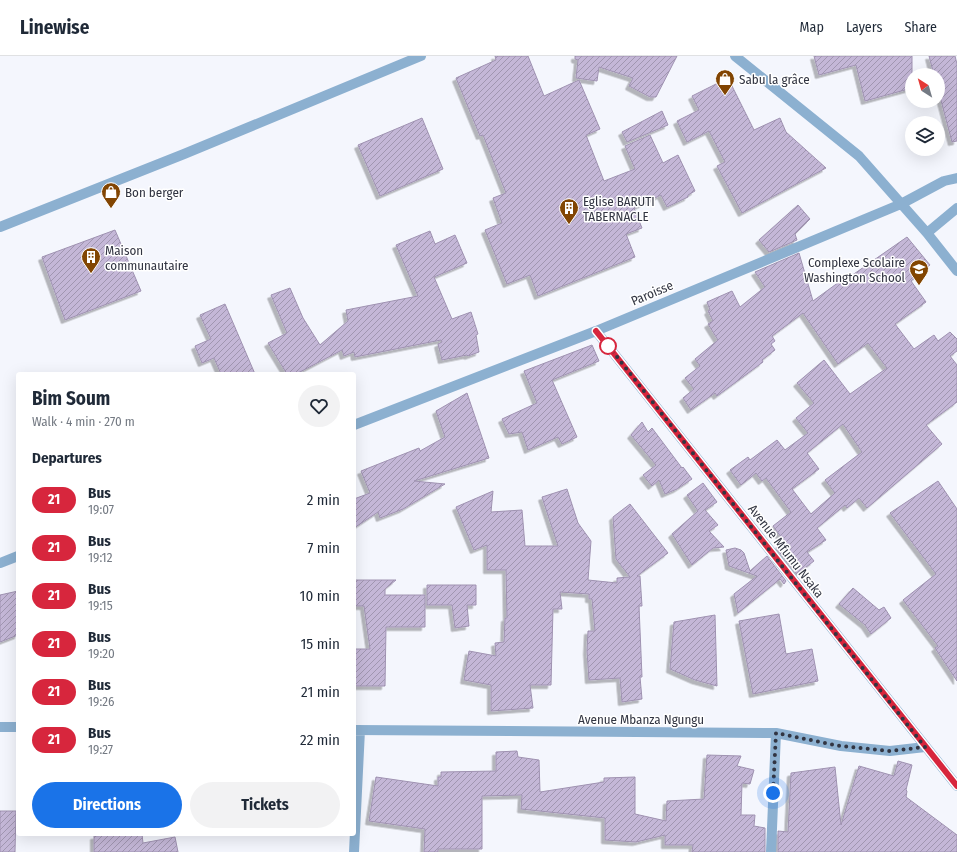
<!DOCTYPE html>
<html lang="en">
<head>
<meta charset="utf-8">
<style>
  body { margin:0; font-family:"Fira Sans Condensed",sans-serif; background:#f2f2f3; color:#1f2937; height:100vh; display:flex; flex-direction:column; font-size:15px; white-space:nowrap }
  * { box-sizing:border-box; margin:0 }
  p { font-size:13px; color:#747a83 }
  .icon { flex:none; width:22px; height:22px; fill:none; stroke:currentColor; stroke-width:2; stroke-linecap:round; stroke-linejoin:round }
  .map { position:relative; flex:1; overflow:hidden }
  .drawer { position:absolute; left:16px; top:316px; width:340px; height:464px; display:flex; flex-direction:column; background:#fff; border-radius:4px; box-shadow:0 4px 16px #0002 }
  .drawer>* { flex:none }
  .badge { padding:0 8px; border-radius:13px; font-size:14px; line-height:26px }
  .needle { width:26px; rotate:323deg }
  .controls { position:absolute; left:905px; top:12px; display:grid; gap:8px }
  .controls a { display:grid; place-items:center; width:40px; height:40px; border-radius:50%; background:#fff; box-shadow:0 4px 16px #0002; font-size:20px }
  .you { position:absolute; width:20px; height:20px; margin:-10px; border:3px solid #fff; border-radius:50%; background:#1a73e8; box-shadow:0 0 0 6px #1a73e833 }
  .map>.badge { position:absolute; translate:-50% -50%; box-shadow:0 0 0 2px #fff }
  h2 { padding:0 16px; font-size:15px; line-height:36px }
  .round { display:grid; place-items:center; flex:none; width:42px; height:42px; border-radius:21px; background:#f2f2f3 }
  .headline { display:flex; align-items:center; justify-content:space-between; height:68px; padding:0 16px }
  h1 { font-size:19px; font-weight:700; line-height:30px }
  .cta { display:flex; gap:8px; margin-top:auto; padding:8px 16px }
  .cta a { flex:1; height:46px; border-radius:24px; background:#1a73e8; color:#fff; font-size:16px; font-weight:700; line-height:46px; text-align:center }
  .cta a+a { background:#f2f2f3; color:#1f2937 }
  ul { padding:0; list-style:none }
  li { display:flex; align-items:center; gap:12px; height:48px; padding:0 16px }
  li div { flex:1 }
  li b { display:block; font-size:15px }
  li em { font-style:normal }
  li .badge { min-width:44px; font-weight:700; text-align:center }
  header { display:flex; align-items:center; gap:24px; box-sizing:border-box; height:56px; padding:0 20px; background:#fff; border-bottom:1px solid #e0e1e3 }
  header strong { font-size:19px }
  nav { display:flex; gap:22px; margin-inline-start:auto; font-size:14px }
  .map>svg:first-child { display:block }
</style>
</head>
<body>
<header>
<strong>Linewise</strong>
<nav><a>Map</a><a>Layers</a><a>Share</a></nav>
</header>
<div class="map">
<svg width="957" height="796" viewBox="0 0 957 796">
  <defs>
    <pattern id="building-hatch" width="6" height="6" patternUnits="userSpaceOnUse"><rect width="6" height="6" fill="#c4b7d7"/><path d="M-1 1l2-2M0 6l6-6M5 7l2-2" fill="none" stroke="#a096b0"/></pattern>
    <filter id="shadow"><feDropShadow dx="-3.5" dy="3.5" stdDeviation="0" flood-color="#0004"/></filter>
  </defs>
  <rect width="100%" height="100%" fill="#f4f6fd"/>
  <path fill="url(#building-hatch)" stroke="#9f92b1" fill-rule="evenodd" filter="url(#shadow)" d="M495 0H528L544 40 579 24 600 73 586 79 604 125 635 113 625 90 650 79 663 107 678 99 695 135 688 139V141L667 151 661 139 634 152 642 172 626 178 635 201 538 240 530 219 507 228 485 174 502 167 493 142 506 137 483 79 480 80 456 22 496 4Z
    M575 0H677L656 41H650L629 30 633 22 599 11 597 25 576 22 578 4 575 3Z
    M814 0H912V32L865 45 856 9 819 19Z
    M929 0H955L957 8V85L952 86 938 33V19H934Z
    M728 22 754 74 780 62 786 76 826 112 742 157 717 110 725 106 709 75 687 86 677 65 699 54 692 40Z
    M662 55 668 69 627 86 622 76Z
    M422 62 443 113 380 140 358 89Z
    M798 149 810 163 795 178 797 184 769 196 759 184Z
    M115 174 141 235 65 264 42 201Z
    M430 175 435 188 455 179 467 207 434 221 452 263 471 256 478 278 476 279 479 296 468 300 467 299 442 304 438 288 442 286 441 284 355 301 354 296 344 300 342 294 296 318H287L268 287 287 277 271 239 290 232 303 262 320 289 348 265 346 254 418 240 396 189Z
    M907 181 930 209 911 225 926 246 895 268 914 293 934 279 938 285 950 276 957 283V295L950 300 957 309V346L926 369 942 388 867 452 859 442 847 452 845 449 817 472 826 484 807 496 814 505 797 518 776 492 784 485 773 470 791 456 766 422 762 425 756 417 741 429 730 414 748 401 750 404 777 384 785 394 808 377 796 362 814 347 797 327 824 304 850 338 887 312 868 287 838 308 803 257 772 280 775 285 771 288 775 294 762 304 763 306 717 340 715 337 691 354 683 342 694 333 685 322 700 310 695 303 718 284 708 268 713 265 708 255 710 254 707 246 732 235 740 251 765 231 755 216 799 197 813 245 850 218 851 220ZM843 368 862 396 825 424 835 437 811 458 792 433 819 413 807 397Z
    M225 248 255 318H221L214 302 202 307 195 290 211 283 200 259Z
    M592 289 599 305 552 324 577 381 562 388 558 381 528 394 522 376 509 378 502 363 537 347 524 315Z
    M467 337 489 402 414 425 445 428 403 453 380 462 378 456 354 472V443L370 437 361 415 419 392 420 395 445 381 436 355Z
    M642 366 648 376 652 372 682 412 683 411 692 423 677 433 665 438 659 424 652 430 643 419 656 409 631 379Z
    M938 425 957 453V625L935 592 938 590 903 544 936 518 890 457Z
    M703 427 717 446 705 454 718 469 709 475 724 491 713 492 692 509 672 478 698 455 687 439Z
    M567 433 578 467 591 485 588 524 617 527V522L630 521 616 503 613 461 630 448 668 497 637 520H640L642 550H639L642 621H640L642 643 622 646 620 622 589 624 587 595 588 575H595L592 543H589V538L560 536 562 553H553L551 629H530L533 652 491 655V629L464 624 469 595 496 600 495 587 504 586 505 562H507L506 514H487V489L474 494 456 451 493 435 491 456 522 454 525 490H558L542 441Z
    M735 492 741 494 744 497 750 515 767 500 786 525 784 528 780 523 738 557 734 538 757 520 729 510 726 494Z
    M354 524H396L385 533V539H425V571H386L385 630H354V593H370L364 550H354Z
    M427 529H476V549H467L469 570 455 572 452 549H427Z
    M853 532 879 554 884 551 891 562 871 578 865 569 839 548Z
    M18 535V579L0 586V539Z
    M779 558 786 598 812 593 818 625 753 638 739 565Z
    M715 559 717 630 695 624 670 613 674 566Z
    M517 695 518 701 539 704 540 736 604 726V722L635 721V758L666 765 667 745 704 743 707 699 741 700 737 710 754 714 750 728 742 727 741 759H755L754 770 765 772V796H692L693 789H665V779L636 786 605 784V762L521 753 522 739 482 740V793H438V796H424L425 773 369 765 376 721 438 730V721H441V716L496 715V696Z
    M898 705 912 709 906 734 907 735 906 741 957 779V796H778V775L788 776 791 717 835 711 841 769 859 710 894 720Z
    M0 755H16L15 796H0Z
    M126 778H142L143 787 175 781 178 796H94V780Z"/>
  <g fill="none" stroke-linecap="round" stroke-linejoin="round">
    <path stroke="#8cb0d0" stroke-width="10" d="M735 0 859 100 927 177 957 215
      M0 171 184 98 421 0
      M927 177 957 152
      M596 275 957 730
      M354 369 596 275 901 148 944 125 957 122
      M0 507 18 500
      M0 671H18
      M354 674 776 677 841 690 890 695 925 691
      M354 796 360 674
      M771 796 776 677"/>
  </g>
  <g fill="none" stroke-linecap="round" stroke-linejoin="round">
    <defs>
      <path id="line" d="M596 275 957 730"/>
    </defs>
    <use href="#line" stroke="#fff" stroke-width="9"/>
    <use href="#line" stroke="#d7263d" stroke-width="6"/>
    <path stroke="#323542" stroke-width="4" stroke-dasharray="0 7.2" d="M608 290 606 287 925 691 890 695 840 690 776 677 773 737"/>
  </g>
  <defs>
    <symbol id="shop-pin" viewBox="-11 -11 22 30"><path d="M0 17L-7.5 6A9.5 9.5 0 1 1 7.5 6Z" fill="#824502" stroke="#fff"/><path d="M-5-2.5h2.3a2.7 3.5 0 0 1 5.4 0H5L5.5 6h-11ZM-1.5-2.5h3a1.5 2.3 0 0 0-3 0Z" fill="#fff"/></symbol>
    <symbol id="building-pin" viewBox="-11 -11 22 30"><path d="M0 17L-7.5 6A9.5 9.5 0 1 1 7.5 6Z" fill="#824502" stroke="#fff"/><path d="M-4-6H4V6H1V3H-1V6H-4ZM-2.5-4.3h1.7v1.8h-1.7ZM.8-4.3h1.7v1.8H.8ZM-2.5-1h1.7V.8h-1.7ZM.8-1h1.7V.8H.8Z" fill="#fff"/></symbol>
    <symbol id="school-pin" viewBox="-11 -11 22 30"><path d="M0 17L-7.5 6A9.5 9.5 0 1 1 7.5 6Z" fill="#824502" stroke="#fff"/><path d="M0-5L7-2L0 1L-7-2ZM-4 1L0 2.5L4 1V4Q0 6-4 4Z" fill="#fff"/></symbol>
  </defs>
  <g fill-rule="evenodd">
    <use href="#shop-pin" x="714" y="12" width="22" height="30"/>
    <use href="#shop-pin" x="100" y="125" width="22" height="30"/>
    <use href="#building-pin" x="558" y="141" width="22" height="30"/>
    <use href="#building-pin" x="80" y="190" width="22" height="30"/>
    <use href="#school-pin" x="908" y="202" width="22" height="30"/>
  </g>
  <circle fill="#fff" stroke="#d7263d" stroke-width="2" cx="608" cy="290" r="8"/>
  <g text-anchor="middle" dominant-baseline="central" stroke-width="3" stroke-linejoin="round" paint-order="stroke">
    <g font-size="13" fill="#323542" stroke="#fff" text-anchor="start">
      <text x="739" y="23">Sabu la grâce</text>
      <text x="125" y="136">Bon berger</text>
      <text x="583" y="145">Eglise BARUTI<tspan x="583" dy="15">TABERNACLE</tspan></text>
      <text x="105" y="194">Maison<tspan x="105" dy="15">communautaire</tspan></text>
      <text x="905" y="206" text-anchor="end">Complexe Scolaire<tspan x="905" dy="15">Washington School</tspan></text>
    </g>
    <g font-size="13" fill="#323542" stroke="#fff">
      <text transform="translate(652 237) rotate(-23)">Paroisse</text>
      <text transform="translate(786 495) rotate(52)">Avenue Mfumu Nsaka</text>
      <text x="641" y="663">Avenue Mbanza Ngungu</text>
    </g>
  </g>
</svg>
<div class="controls">
<a><svg class="needle" viewBox="-14 -14 28 28"><path d="M0-13l5 13h-10z" fill="#e53935"/><path d="M0 13l5-13h-10z" fill="#747a83"/></svg></a>
<a><svg class="icon" aria-label="layers" viewBox="0 0 24 24"><path d="M12 4l9 5-9 5-9-5zM3 14l9 5 9-5"/></svg></a>
</div>
<div class="you" style="left:773px;top:737px"></div>
<section class="drawer">
<div class="headline"><div><h1>Bim Soum</h1><p>Walk · 4 min · 270 m</p></div><a class="round"><svg class="icon" aria-label="heart" viewBox="0 0 24 24"><path d="M12 20l-8-8c-3-5 5-10 8-4 3-6 11-1 8 4z"/></svg></a></div>
<h2>Departures</h2>
<ul>
<li><span class="badge" style="background:#d7263d;color:#fff">21</span><div><b>Bus</b><p>19:07</p></div><em>2 min</em></li>
<li><span class="badge" style="background:#d7263d;color:#fff">21</span><div><b>Bus</b><p>19:12</p></div><em>7 min</em></li>
<li><span class="badge" style="background:#d7263d;color:#fff">21</span><div><b>Bus</b><p>19:15</p></div><em>10 min</em></li>
<li><span class="badge" style="background:#d7263d;color:#fff">21</span><div><b>Bus</b><p>19:20</p></div><em>15 min</em></li>
<li><span class="badge" style="background:#d7263d;color:#fff">21</span><div><b>Bus</b><p>19:26</p></div><em>21 min</em></li>
<li><span class="badge" style="background:#d7263d;color:#fff">21</span><div><b>Bus</b><p>19:27</p></div><em>22 min</em></li>
</ul>
<div class="cta"><a>Directions</a><a>Tickets</a></div>
</section>
</div>
</body>
</html>
